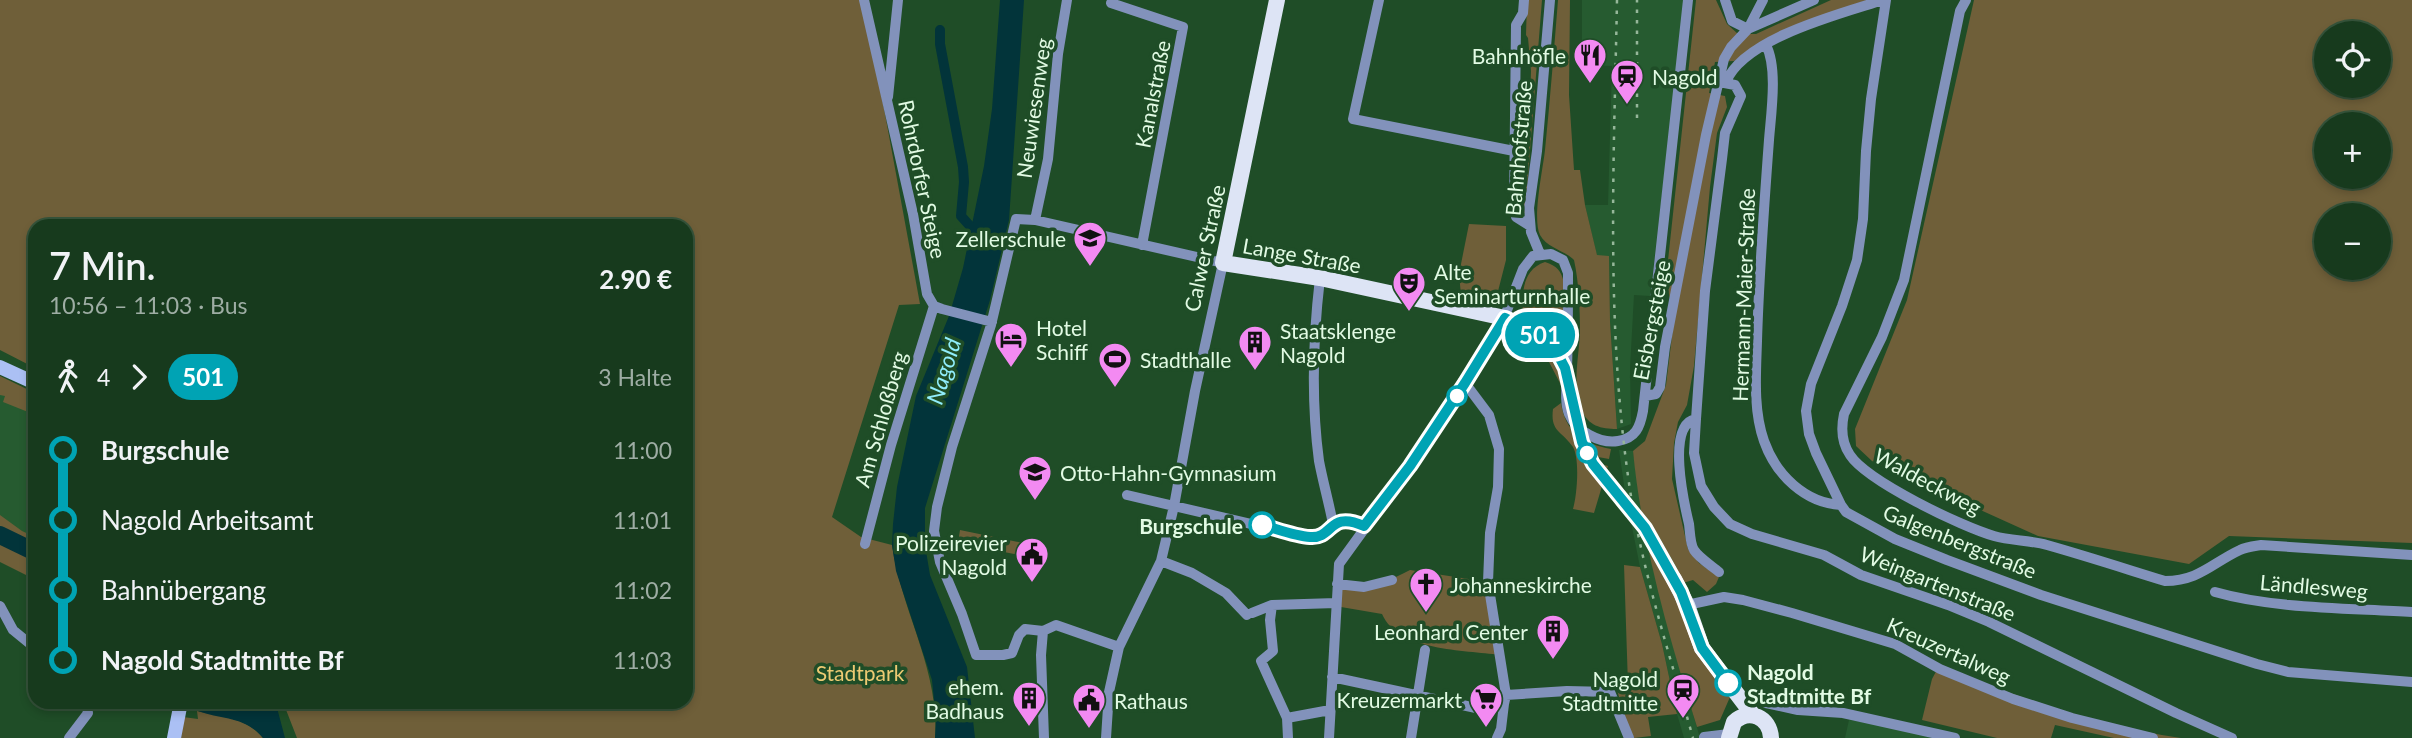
<!DOCTYPE html>
<html lang="de">
<head>
<meta charset="utf-8">
<style>
  body { margin:0; font-family:Lato,sans-serif; background:#204126; color:#f1f3f6; height:100vh; display:flex; flex-direction:column; font-size:26px; white-space:nowrap }
  * { box-sizing:border-box; margin:0 }
  p { font-size:23px; color:#9eada4 }
  .icon { flex:none; width:38px; height:38px; fill:none; stroke:currentColor; stroke-width:2; stroke-linecap:round; stroke-linejoin:round }
  .map { position:relative; flex:1; overflow:hidden }
  .panel { position:absolute; left:28px; top:219px; width:665px; height:490px; display:flex; flex-direction:column; background:#173a1d; border-radius:21px; box-shadow:0 4px 10px #0003,0 0 0 2px #36543b }
  .panel>* { flex:none }
  .badge { padding:0 14px; border-radius:23px; font-size:24px; line-height:46px }
  .fabs { position:absolute; left:2314px; top:21px; display:grid; gap:14px }
  .fabs a { display:grid; place-items:center; width:77px; height:77px; border-radius:50%; background:#173a1d; box-shadow:0 4px 10px #0003,0 0 0 2px #36543b; font-size:35px }
  .map>.badge { position:absolute; translate:-50% -50%; box-shadow:0 0 0 4px #fff }
  .legs { display:flex; align-items:center; gap:10px; height:77px; padding:0 21px; font-size:23px }
  .legs p { margin-inline-start:auto }
  .summary { display:flex; align-items:center; justify-content:space-between; height:119px; padding:0 21px }
  h1 { font-size:38px; font-weight:600; line-height:52px }
  ul { padding:0 21px; list-style:none }
  li { display:flex; align-items:center; gap:24px; height:70px; font-size:26px }
  li i { display:grid; place-items:center; width:10px; height:100%; margin:0 9px; background:currentColor }
  li i::after { content:''; width:18px; height:18px; margin:-9px; border:5px solid; border-radius:50%; background:#173a1d }
  li p { margin-inline-start:auto }
  li:first-child i { background:linear-gradient(#0000 50%,currentColor 0) }
  li:last-child i { background:linear-gradient(currentColor 50%,#0000 0) }
  .map>svg:first-child { display:block }
</style>
</head>
<body>
<div class="map">
<svg width="2412" height="738" viewBox="0 0 2412 738">
  <rect width="100%" height="100%" fill="#1f4d27"/>
  <path fill="#265b30" d="M1582 0H1685L1650 296 1634 295 1630 368 1631 424 1617 429 1610 321 1609 256H1597L1585 205H1608L1612 66 1582 65Z
    M0 385 35 403V542L0 522Z
    M1619 450 1633 451 1640 503 1648 547 1673 645 1700 738H1684L1677 714 1662 644 1640 567 1625 492Z
    M1849 720 1883 725 1938 738H1845Z"/>
  <path fill="#6f5f39" fill-rule="evenodd" d="M0 0H864L920 304 899 305 832 517 861 537 892 545C901 611 940 670 935 738H297L283 702H686V226H35V368L0 350Z
    M1527 0H1542L1525 213H1522L1518 141 1529 139 1531 71 1528 38 1526 35Z
    M1558 0H1570L1569 95 1574 170H1580L1585 205 1597 255 1609 256 1610 321 1617 429C1601 429 1588 426 1581 409 1572 387 1579 356 1580 332 1580 310 1579 283 1574 260 1564 250 1547 248 1540 235 1532 219 1543 169 1545 150 1550 100 1554 50 1558 0Z
    M1696 0H1716L1727 24 1738 34H1756L1831 0H1870L1763 43 1734 61 1715 62 1709 93 1725 96 1727 107 1717 133 1710 187 1694 366 1687 405 1678 422 1674 443 1672 479 1688 549 1699 563 1719 577 1716 584 1707 592 1693 580 1683 583 1730 697 1720 720 1697 727C1669 637 1642 545 1633 451L1645 441 1666 385 1674 320 1666 279Z
    M1974 0H2412V543L2229 536 2189 564 2038 536 1872 461 1856 446 1855 429 1907 300ZM2326 33H2378V86H2326ZM2326 124H2378V177H2326ZM2326 215H2378V268H2326Z
    M1469 224 1506 226V260L1495 303 1461 295 1459 274Z
    M1545 262C1557 266 1561 270 1564 283L1562 387 1549 362 1557 340 1541 326 1523 317C1522 295 1521 270 1545 262Z
    M0 376 35 393 33 414 3 402 5 396 0 395Z
    M1561 403C1565 432 1584 444 1611 449L1609 459 1598 457 1597 463 1608 466 1594 513 1573 509C1577 496 1580 459 1573 447 1562 431 1550 432 1553 409Z
    M0 515 22 531 35 537V603L27 599 26 575 0 562V543L4 545 0 542Z
    M960 530 1042 547 1019 555 958 543Z
    M1624 565 1640 567 1662 644 1677 714 1648 717 1651 736 1634 738 1625 719 1616 686 1628 685Z
    M1410 570 1488 582 1500 655C1464 650 1398 651 1382 614L1341 607 1337 584C1369 588 1382 585 1410 570Z
    M1939 666C2018 697 2097 726 2181 738H2114L2055 725 2051 738H1997L1922 720 1932 679Z
    M197 711C221 717 246 717 263 738H181L183 717 198 719Z"/>
  <path fill="#02343a" d="M1000 0H1024L1009 220 990 300 925 508V545L930 575 967 667 975 738H935L936 720 932 680 896 571 892 545 893 524 897 487 916 396 949 316 963 268 984 166 992 109Z
    M177 702H273L276 704 285 738H263C245 716 222 720 198 711 191 709 184 705 177 702Z"/>
  <g fill="none" stroke-linecap="round" stroke-linejoin="round">
    <path stroke="#02343a" stroke-width="10" d="M940 30V44L963 167 964 182 961 216 979 236"/>
    <path stroke="#02343a" stroke-width="18" d="M0 535 35 552"/>
    <path stroke="#3c6743" stroke-width="16" stroke-dasharray="16 8" stroke-linecap="butt" d="M1555 349 1565 368 1582 442 1593 464 1645 528 1674 579"/>
    <path stroke="#8292bb" stroke-width="10" d="M864 0 913 214 927 294 934 306 942 309 992 322
      M1113 0 1111 3 1183 27 1142 245
      M1379 0 1353 119 1514 151
      M1524 0 1523 13 1516 25 1514 207 1516 217 1530 226
      M1725 0 1732 21 1748 29
      M1886 0 1871 99 1866 151 1863 219 1857 260 1842 306 1811 384 1806 411 1809 434 1816 453 1841 505 1846 512 1895 539 1947 560 2041 595 2257 664 2288 672 2412 682
      M1966 0 1960 11 1904 280 1882 337 1844 414C1841 428 1841 442 1850 455 1867 481 1962 527 1994 536 2011 541 2029 540 2047 545 2086 556 2126 569 2165 581 2199 581 2212 563 2240 550 2246 547 2255 546 2261 545L2412 555
      M1748 29 1763 0
      M1766 45C1778 68 1771 114 1769 140 1764 207 1759 274 1757 341 1756 374 1753 410 1764 441 1776 475 1805 503 1841 505
      M1719 82 1735 85 1741 96 1725 133 1722 159 1705 291 1696 419 1694 453 1701 486 1714 507 1730 524 1752 534 1824 555 1861 575 1948 605 1989 622 2176 713 2232 738
      M1726 82C1744 38 1840 14 1883 0
      M888 97 898 0
      M1035 220 1048 159 1058 54 1067 0
      M1540 254 1531 232 1529 208 1537 151 1550 0
      M1320 278C1313 338 1311 401 1319 461 1323 482 1329 503 1333 524
      M1465 383 1489 415 1499 449 1498 487 1490 533 1488 582 1506 695
      M1645 396 1656 394 1660 387 1665 347 1706 135 1724 59 1731 47 1748 29 1814 0
      M1696 419C1666 424 1684 503 1689 524 1690 531 1690 544 1694 550 1699 558 1712 566 1719 572
      M1127 495 1311 538C1336 534 1333 511 1364 526
      M865 544 891 445 934 306
      M1161 561 1192 573 1226 593 1247 615
      M1337 584 1364 587 1392 580
      M2215 592C2274 609 2350 608 2412 612
      M1272 605 1270 620 1273 651 1261 661 1287 718 1288 738
      M1687 605 1724 597 1743 600 1792 613 1895 644 1940 669 2013 699 2072 718 2153 738
      M0 606 13 630 35 648
      M1252 613 1272 605 1336 603
      M1043 631 1041 655 1044 738
      M1332 677 1476 708 1490 709 1504 704 1506 695 1567 691 1610 692 1629 738
      M1766 703 1798 710 1843 713 1955 738
      M1287 718 1330 710
      M1704 737 1729 734
      M69 738 88 713 86 702
      M1106 738 1109 692 1119 647 1161 561 1174 506 1195 391 1223 263 1035 220 1016 219 991 325 952 447 937 507 934 531 940 562 962 614 976 655H1003L1012 653 1019 635 1025 629 1043 631 1056 625 1119 647
      M1329 738 1339 564 1410 466 1499 331 1523 269 1533 256 1551 254 1563 260 1568 273C1568 305 1568 338 1567 370 1567 383 1564 402 1569 414 1576 431 1600 444 1618 441 1636 438 1640 427 1643 411L1688 0
      M1411 738 1425 650
      M1497 738 1501 729 1504 704"/>
    <path stroke="#abc0f4" stroke-width="14" d="M0 367 35 383
      M174 738 181 702"/>
    <path stroke="#dde4f5" stroke-width="16" d="M1277 0 1223 263 1320 278 1505 318 1538 334 1555 349
      M1674 579 1687 605 1702 648 1753 715
      M1729 738 1734 722C1749 708 1770 717 1771 738"/>
    <path stroke="#96b79a" stroke-width="2.5" stroke-dasharray="3.5 7" stroke-linecap="butt" d="M1617 0C1614 158 1606 319 1628 476 1640 565 1669 652 1693 738
      M1637 118V0"/>
  </g>
  <g fill="none" stroke-linecap="round" stroke-linejoin="round">
    <defs>
      <path id="line-1" d="M1262 525C1277 529 1295 536 1310 537 1334 539 1328 510 1364 526L1410 466 1465 383 1505 318 1538 334 1555 349 1565 368 1582 442 1593 464 1645 528 1681 592 1702 648 1728 683"/>
    </defs>
    <use href="#line-1" stroke="#fff" stroke-width="16"/>
    <use href="#line-1" stroke="#00a3b4" stroke-width="10"/>
  </g>
  <defs>
    <symbol id="restaurant-pin" viewBox="-11 -11 22 30"><path d="M0 17L-7.5 6A9.5 9.5 0 1 1 7.5 6Z" fill="#f38af2" stroke="#1f4d27"/><path d="M-5-6h1v4h1v-4h1v4h1v-4h1v5L-1.5 .5V6h-2V.5L-5-1ZM5-6V6H3V1.5H1.5Q1.5-4 5-6Z" fill="#111"/></symbol>
    <symbol id="station-pin" viewBox="-11 -11 22 30"><path d="M0 17L-7.5 6A9.5 9.5 0 1 1 7.5 6Z" fill="#f38af2" stroke="#1f4d27"/><path d="M-3-6H3Q5-6 5-4V2Q5 4 3 4L4.5 6H3L1.5 4h-3L-3 6H-4.5L-3 4Q-5 4-5 2V-4Q-5-6-3-6ZM-3.5-4v3h7v-3ZM-3.5 1v1.5H-2V1ZM2 1v1.5H3.5V1Z" fill="#111"/></symbol>
    <symbol id="school-pin" viewBox="-11 -11 22 30"><path d="M0 17L-7.5 6A9.5 9.5 0 1 1 7.5 6Z" fill="#f38af2" stroke="#1f4d27"/><path d="M0-5L7-2L0 1L-7-2ZM-4 1L0 2.5L4 1V4Q0 6-4 4Z" fill="#111"/></symbol>
    <symbol id="theatre-pin" viewBox="-11 -11 22 30"><path d="M0 17L-7.5 6A9.5 9.5 0 1 1 7.5 6Z" fill="#f38af2" stroke="#1f4d27"/><path d="M-5-5.5Q0-4 5-5.5V0Q5 5 0 6Q-5 5-5 0ZM-3.3-2.5H-1v1.5H-3.3ZM1-2.5H3.3v1.5H1ZM-2.8 1Q0 5.5 2.8 1Z" fill="#111"/></symbol>
    <symbol id="hotel-pin" viewBox="-11 -11 22 30"><path d="M0 17L-7.5 6A9.5 9.5 0 1 1 7.5 6Z" fill="#f38af2" stroke="#1f4d27"/><path d="M-6-4.5h1.5V1H6V5H4.5V3h-9V5H-6ZM-4 0a1.8 1.8 0 1 1 3.6 0ZM.5 0V-2.5h3Q6-2.5 6 0Z" fill="#111"/></symbol>
    <symbol id="building-pin" viewBox="-11 -11 22 30"><path d="M0 17L-7.5 6A9.5 9.5 0 1 1 7.5 6Z" fill="#f38af2" stroke="#1f4d27"/><path d="M-4-6H4V6H1V3H-1V6H-4ZM-2.5-4.3h1.7v1.8h-1.7ZM.8-4.3h1.7v1.8H.8ZM-2.5-1h1.7V.8h-1.7ZM.8-1h1.7V.8H.8Z" fill="#111"/></symbol>
    <symbol id="stadium-pin" viewBox="-11 -11 22 30"><path d="M0 17L-7.5 6A9.5 9.5 0 1 1 7.5 6Z" fill="#f38af2" stroke="#1f4d27"/><path d="M0-5a6.5 5 0 1 0 0 10a6.5 5 0 1 0 0-10ZM-3.5-1.8h7v3.6h-7Z" fill="#111"/></symbol>
    <symbol id="civic-pin" viewBox="-11 -11 22 30"><path d="M0 17L-7.5 6A9.5 9.5 0 1 1 7.5 6Z" fill="#f38af2" stroke="#1f4d27"/><path d="M-.6-6.5H3V-4.5H.6V-3L4-1V1h2V6H-6V1h2V-1L-.6-3ZM-1.2 2.5V6h2.4V2.5Z" fill="#111"/></symbol>
    <symbol id="church-pin" viewBox="-11 -11 22 30"><path d="M0 17L-7.5 6A9.5 9.5 0 1 1 7.5 6Z" fill="#f38af2" stroke="#1f4d27"/><path d="M-1.2-6h2.4v3.5h3.3v2.4h-3.3V6h-2.4V-.1h-3.3v-2.4h3.3Z" fill="#111"/></symbol>
    <symbol id="supermarket-pin" viewBox="-11 -11 22 30"><path d="M0 17L-7.5 6A9.5 9.5 0 1 1 7.5 6Z" fill="#f38af2" stroke="#1f4d27"/><path d="M-6-5.5h2.5l.6 2H6L4.5 2H-2.5L-4.4-4H-6ZM-1.5 3.2a1.3 1.3 0 1 0 .1 0ZM3 3.2a1.3 1.3 0 1 0 .1 0Z" fill="#111"/></symbol>
  </defs>
  <g fill-rule="evenodd">
    <use href="#restaurant-pin" x="1571" y="36" width="38" height="52"/>
    <use href="#station-pin" x="1608" y="57" width="38" height="52"/>
    <use href="#school-pin" x="1071" y="219" width="38" height="52"/>
    <use href="#theatre-pin" x="1390" y="264" width="38" height="52"/>
    <use href="#hotel-pin" x="992" y="320" width="38" height="52"/>
    <use href="#building-pin" x="1236" y="323" width="38" height="52"/>
    <use href="#stadium-pin" x="1096" y="340" width="38" height="52"/>
    <use href="#school-pin" x="1016" y="453" width="38" height="52"/>
    <use href="#civic-pin" x="1013" y="535" width="38" height="52"/>
    <use href="#church-pin" x="1407" y="565" width="38" height="52"/>
    <use href="#building-pin" x="1534" y="612" width="38" height="52"/>
    <use href="#station-pin" x="1664" y="671" width="38" height="52"/>
    <use href="#building-pin" x="1010" y="679" width="38" height="52"/>
    <use href="#supermarket-pin" x="1467" y="680" width="38" height="52"/>
    <use href="#civic-pin" x="1070" y="681" width="38" height="52"/>
  </g>
  <g fill="#fff" stroke="#00a3b4" stroke-width="3.5">
    <circle cx="1457" cy="396" r="9"/>
    <circle cx="1587" cy="453" r="9"/>
    <circle cx="1262" cy="525" r="12"/>
    <circle cx="1728" cy="683" r="12"/>
  </g>
  <g text-anchor="middle" dominant-baseline="central" stroke-width="7" stroke-linejoin="round" paint-order="stroke">
    <g font-size="21" fill="#e2fbe4" stroke="#1f4d27" text-anchor="start">
      <text x="1566" y="55" text-anchor="end">Bahnhöfle</text>
      <text x="1652" y="76">Nagold</text>
      <text x="1066" y="238" text-anchor="end">Zellerschule</text>
      <text x="1434" y="271">Alte<tspan x="1434" dy="24">Seminarturnhalle</tspan></text>
      <text x="1036" y="327">Hotel<tspan x="1036" dy="24">Schiff</tspan></text>
      <text x="1280" y="330">Staatsklenge<tspan x="1280" dy="24">Nagold</tspan></text>
      <text x="1140" y="359">Stadthalle</text>
      <text x="1060" y="472">Otto-Hahn-Gymnasium</text>
      <text x="1007" y="542" text-anchor="end">Polizeirevier<tspan x="1007" dy="24">Nagold</tspan></text>
      <text x="1450" y="584">Johanneskirche</text>
      <text x="1528" y="631" text-anchor="end">Leonhard Center</text>
      <text x="1658" y="678" text-anchor="end">Nagold<tspan x="1658" dy="24">Stadtmitte</tspan></text>
      <text x="1004" y="686" text-anchor="end">ehem.<tspan x="1004" dy="24">Badhaus</tspan></text>
      <text x="1462" y="699" text-anchor="end">Kreuzermarkt</text>
      <text x="1114" y="700">Rathaus</text>
    </g>
    <g font-size="21" fill="#e2fbe4" stroke="#1f4d27">
      <text transform="translate(1152 94) rotate(-79)">Kanalstraße</text>
      <text transform="translate(1033 108) rotate(-82)">Neuwiesenweg</text>
      <text transform="translate(1518 148) rotate(-85)">Bahnhofstraße</text>
      <text transform="translate(923 179) rotate(78)">Rohrdorfer Steige</text>
      <text transform="translate(1204 248) rotate(-78)">Calwer Straße</text>
      <text transform="translate(1302 255) rotate(10)">Lange Straße</text>
      <text transform="translate(1743 295) rotate(-88)">Hermann-Maier-Straße</text>
      <text transform="translate(1651 320) rotate(-79)">Eisbergsteige</text>
      <text transform="translate(880 419) rotate(-74)">Am Schloßberg</text>
      <text transform="translate(1928 481) rotate(28)">Waldeckweg</text>
      <text transform="translate(1960 541) rotate(22)">Galgenbergstraße</text>
      <text transform="translate(1938 583) rotate(22)">Weingartenstraße</text>
      <text transform="translate(2314 586) rotate(5)">Ländlesweg</text>
      <text transform="translate(1949 650) rotate(24)">Kreuzertalweg</text>
    </g>
    <g font-size="21" font-weight="bold" fill="#e2fbe4" stroke="#1f4d27" text-anchor="end">
      <text x="1243" y="525">Burgschule</text>
      <text x="1747" y="671" text-anchor="start">Nagold<tspan x="1747" dy="24">Stadtmitte Bf</tspan></text>
    </g>
    <g font-size="21" fill="#edca73" stroke="#1f4d27">
      <text x="860" y="672">Stadtpark</text>
    </g>
    <g font-size="23" font-style="italic" fill="#90edfb" stroke="#1f4d27">
      <text transform="translate(943 371) rotate(-73)">Nagold</text>
    </g>
  </g>
</svg>
<div class="fabs">
<a><svg class="icon" aria-label="locate" viewBox="0 0 24 24"><circle cx="12" cy="12" r="6"/><path d="M12 2v4M12 18v4M2 12h4M18 12h4"/></svg></a>
<a>+</a>
<a>−</a>
</div>
<b class="badge" style="left:1540px;top:335px;background:#00a3b4;color:#fff">501</b>
<section class="panel">
<div class="summary"><div><h1>7 Min.</h1><p>10:56 – 11:03 · Bus</p></div><b>2.90 €</b></div>
<div class="legs"><svg class="icon" aria-label="walk" viewBox="0 0 24 24"><circle cx="13" cy="4" r="2"/><path d="M13 8l-2 6 4 7M11 14l-3 7M7 12l3-4h3l4 4"/></svg>4<svg class="icon" aria-label="forward" viewBox="0 0 24 24"><path d="M9 5l7 7-7 7"/></svg><b class="badge" style="background:#00a3b4;color:#fff">501</b><p>3 Halte</p></div>
<ul>
<li><i style="color:#00a3b4"></i><b>Burgschule</b><p>11:00</p></li>
<li><i style="color:#00a3b4"></i><span>Nagold Arbeitsamt</span><p>11:01</p></li>
<li><i style="color:#00a3b4"></i><span>Bahnübergang</span><p>11:02</p></li>
<li><i style="color:#00a3b4"></i><b>Nagold Stadtmitte Bf</b><p>11:03</p></li>
</ul>
</section>
</div>
</body>
</html>
